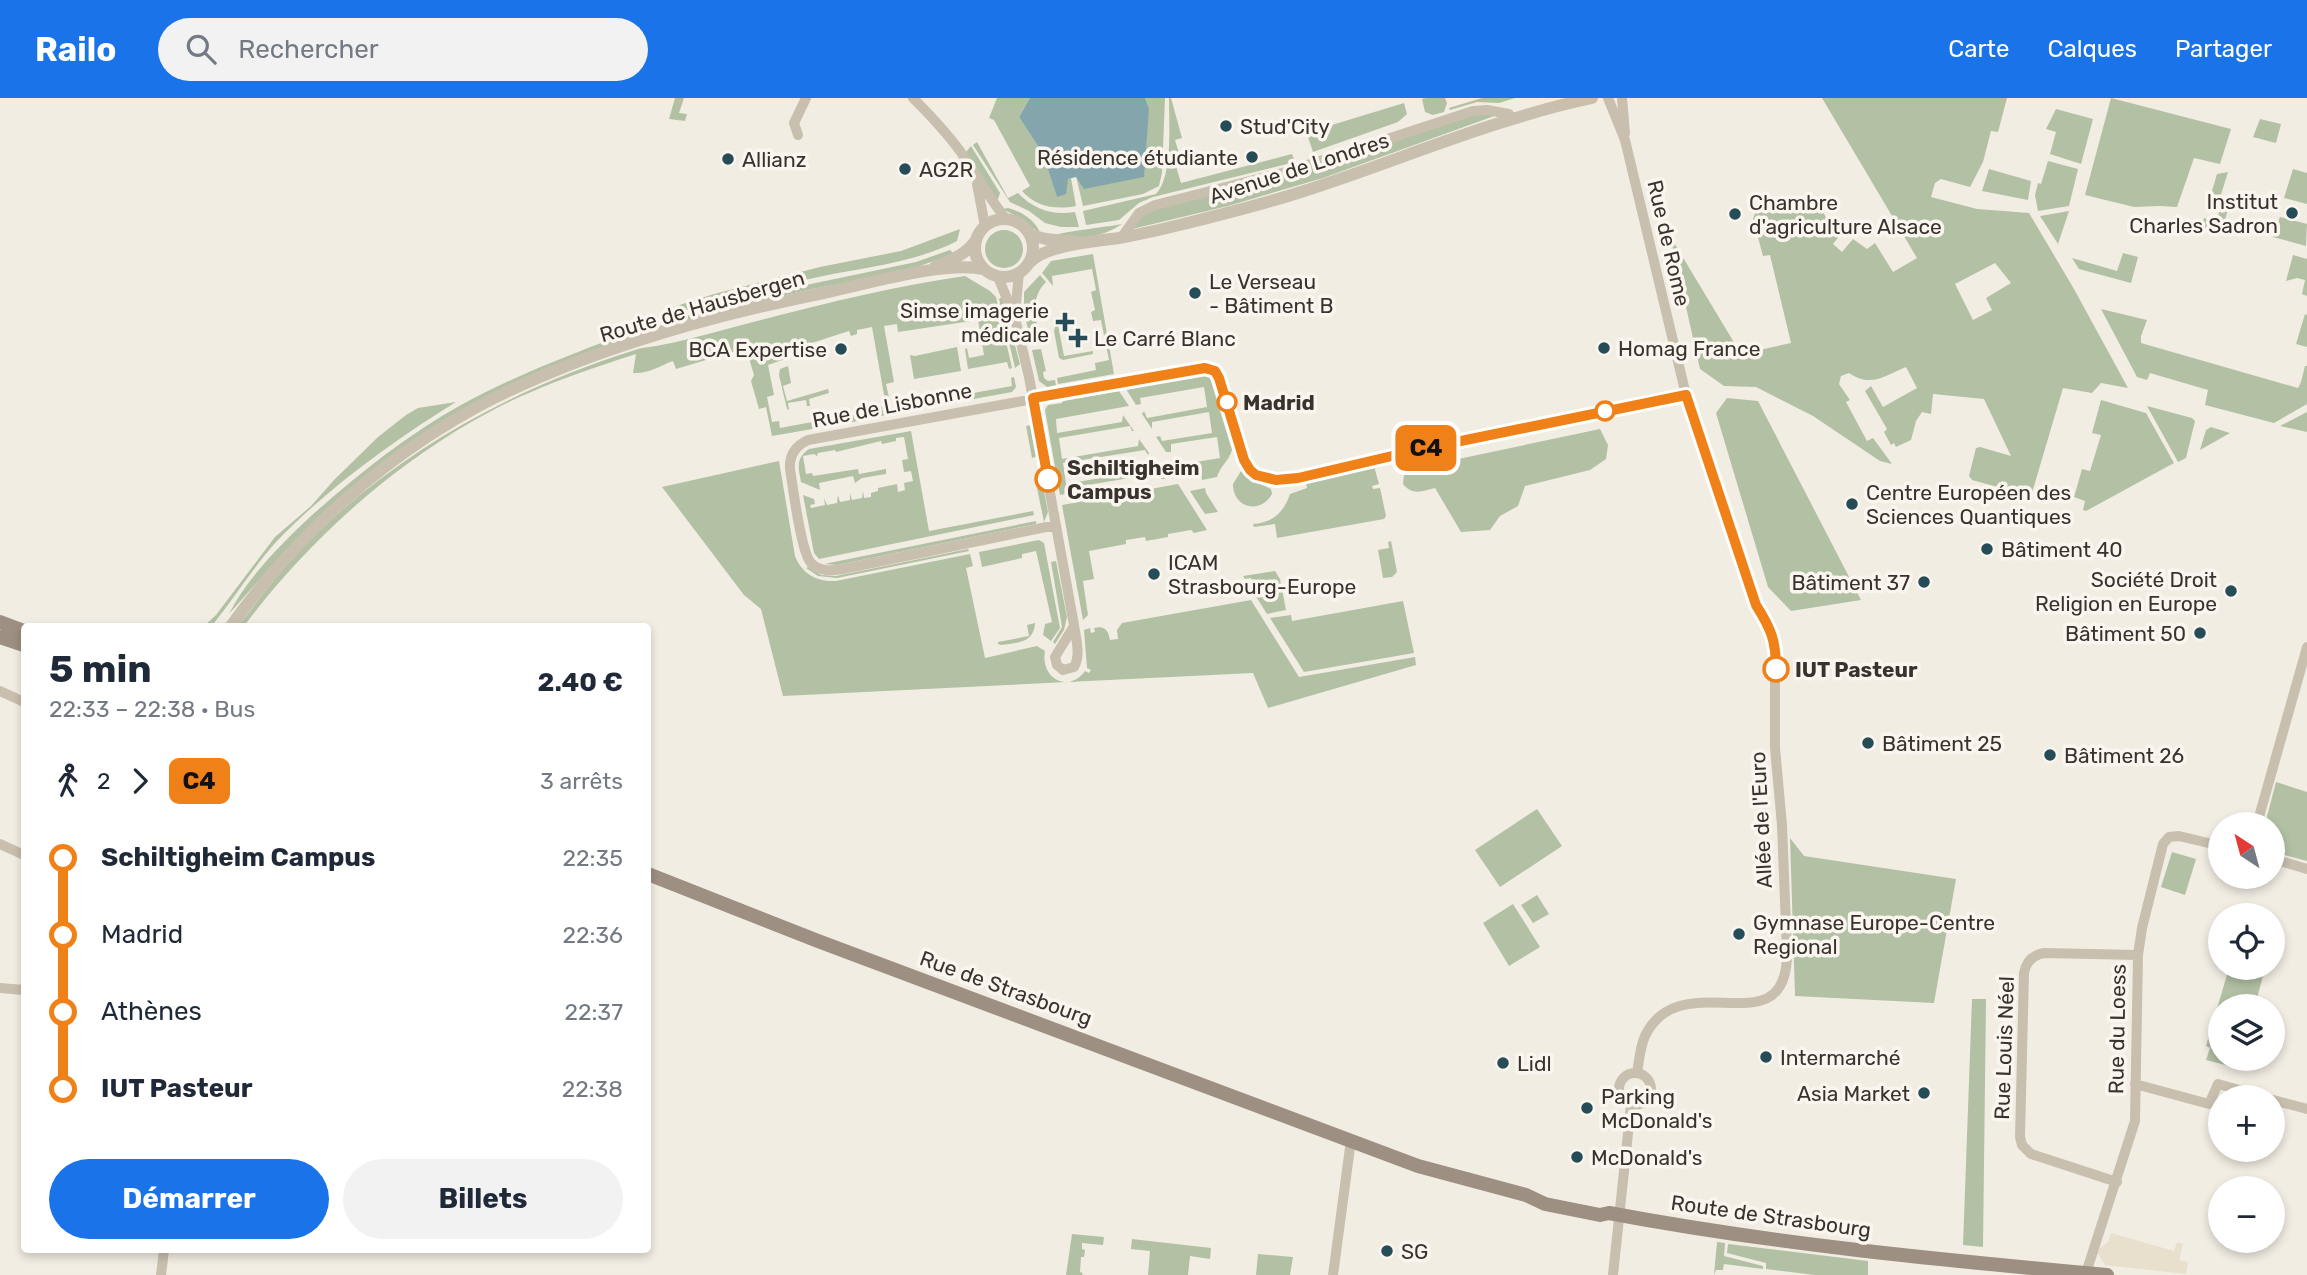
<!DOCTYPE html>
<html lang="fr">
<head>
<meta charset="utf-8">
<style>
  body { margin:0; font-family:Rubik,sans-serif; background:#f2f2f3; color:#1f2937; height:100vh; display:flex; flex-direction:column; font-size:26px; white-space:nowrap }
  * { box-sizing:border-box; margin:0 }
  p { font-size:23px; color:#747a83 }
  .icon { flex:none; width:38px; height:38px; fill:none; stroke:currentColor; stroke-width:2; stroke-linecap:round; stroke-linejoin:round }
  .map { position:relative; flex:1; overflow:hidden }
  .side { position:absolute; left:21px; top:525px; width:630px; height:630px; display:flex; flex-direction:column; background:#fff; border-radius:7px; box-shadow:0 4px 10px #0003 }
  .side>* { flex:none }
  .badge { padding:0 14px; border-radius:10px; font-size:24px; line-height:46px }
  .needle { width:46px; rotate:324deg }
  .controls { position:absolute; left:2208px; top:714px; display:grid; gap:14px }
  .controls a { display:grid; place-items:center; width:77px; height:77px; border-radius:50%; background:#fff; box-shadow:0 4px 10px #0003; font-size:35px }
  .map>.badge { position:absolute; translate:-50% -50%; box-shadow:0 0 0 4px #fff }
  .legs { display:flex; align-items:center; gap:10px; height:77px; padding:0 28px; font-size:23px }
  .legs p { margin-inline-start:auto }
  .headline { display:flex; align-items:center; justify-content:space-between; height:119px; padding:0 28px }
  h1 { font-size:38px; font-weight:700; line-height:52px }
  .cta { display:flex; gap:14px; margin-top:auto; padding:14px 28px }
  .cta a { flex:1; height:80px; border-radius:42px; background:#1a73e8; color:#fff; font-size:28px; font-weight:700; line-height:80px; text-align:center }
  .cta a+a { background:#f2f2f3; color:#1f2937 }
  ul { padding:0 28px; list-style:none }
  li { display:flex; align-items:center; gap:24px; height:77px; font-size:26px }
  li i { display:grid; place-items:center; width:10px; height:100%; margin:0 9px; background:currentColor }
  li i::after { content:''; width:18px; height:18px; margin:-9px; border:5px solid; border-radius:50%; background:#fff }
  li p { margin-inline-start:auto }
  li:first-child i { background:linear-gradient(#0000 50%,currentColor 0) }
  li:last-child i { background:linear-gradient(currentColor 50%,#0000 0) }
  header { display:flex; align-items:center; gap:42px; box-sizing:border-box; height:98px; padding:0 35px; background:#1a73e8; color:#fff }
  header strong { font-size:33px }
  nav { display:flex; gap:38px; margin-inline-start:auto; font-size:24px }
  .search { width:490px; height:63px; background:#f2f2f3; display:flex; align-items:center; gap:18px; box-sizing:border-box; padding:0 24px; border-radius:38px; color:#747a83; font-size:26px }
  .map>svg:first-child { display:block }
</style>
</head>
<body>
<header>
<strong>Railo</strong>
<div class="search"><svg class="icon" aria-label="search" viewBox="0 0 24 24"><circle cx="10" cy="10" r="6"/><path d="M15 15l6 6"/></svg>Rechercher</div>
<nav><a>Carte</a><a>Calques</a><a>Partager</a></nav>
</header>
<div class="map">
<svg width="2307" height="1177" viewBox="0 0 2307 1177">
  <rect width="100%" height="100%" fill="#f2ede3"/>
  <path fill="#b2c0a4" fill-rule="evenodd" d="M675 0H684L679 15 687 16 685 23 669 21Z
    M997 0H1030L1019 19 1043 56 1057 98 1068 81 1071 80 1076 108C1056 112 1036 109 1022 93L1030 88 994 22 989 20Z
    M1145 0H1165L1162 75 1159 88 1143 96 1083 108 1076 78 1149 10Z
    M1169 0H1171L1182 40 1175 42 1181 62 1175 65 1181 85 1292 56 1295 64 1153 99 1139 105 1119 122 1086 127 1083 113 1156 96C1173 79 1169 24 1169 0Z
    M1426 0H1445L1447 5 1444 14 1433 17 1425 14 1422 1Z
    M1482 0H1515L1499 5 1477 4 1450 12 1449 10Z
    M1822 0H2007L1998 34 1991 33 1983 64 1970 89 1941 81 1935 85 1931 99 1977 111 2029 115 2074 191 2128 290 2101 285 2092 295 2063 290 2031 398 1972 382 1969 378 1976 350 1980 349 2011 358 1984 301 1933 296 1931 316 1922 314 1916 323 1911 342 1896 349 1894 345 1891 347 1884 334 1887 331 1865 293 1871 288 1883 309 1917 290 1906 269C1884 278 1871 290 1849 275L1841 278 1839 286 1850 302 1846 304 1867 343 1873 340 1892 366 1880 363 1813 318 1756 289 1724 288 1700 271 1670 138 1741 256 1791 245 1770 157 1763 158 1753 121 1755 115 1761 110 1813 97 1834 133 1844 128 1846 130 1833 146 1842 154 1853 141 1867 151 1875 145 1893 174 1917 160ZM1995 165 2011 185 1986 200 1992 212 1973 222 1955 186Z
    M2111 0 2231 31 2220 66 2194 60 2177 109 2160 108 2134 109 2085 97Z
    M1404 5 1407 16 1398 24 1313 54 1308 39 1323 34 1322 30Z
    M2056 11 2093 21 2081 66 2050 56 2056 34 2046 31Z
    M1472 16 1497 17 1323 80 1228 108 1132 131 1140 119 1149 112Z
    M2260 21 2281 26 2276 45 2253 39Z
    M977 44 1008 100 1018 95C1033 111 1053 118 1075 114L1079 129H1061L1045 125 1029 113 1010 104 973 47Z
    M971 48 1000 95 997 104 966 54Z
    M2048 63 2078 71 2069 108 2038 113 2035 97 2038 85 2041 86Z
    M1989 71 2031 83 2028 102 1982 93Z
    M2293 71 2307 75V106L2284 100Z
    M2228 74 2218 106 2209 103 2217 76Z
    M2224 99 2231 101 2221 136 2200 130 2204 120 2216 124Z
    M1008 110C1022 114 1036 122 1041 137L1022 121 1003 111Z
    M2069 113 2058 146 2040 118Z
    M2280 119 2307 126 2306 148 2273 139Z
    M1122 126C1101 141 1075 141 1050 139 1057 134 1108 129 1122 126Z
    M960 131 957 143C917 164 867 169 823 178 772 189 722 202 672 216L670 210 714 196 820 169 901 153Z
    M985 151a19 19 0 1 1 38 0a19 19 0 1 1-38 0Z
    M950 152 954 156 908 172 803 193 729 210 458 314 275 464 229 516C247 480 282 445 311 418 357 377 407 337 461 307 519 275 581 253 643 229H658L675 221 782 192 916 164Z
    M2123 155 2138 159 2131 185 2079 171 2072 160 2117 173Z
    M1093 156 1114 276 1058 286 1057 280 1096 272 1095 265 1109 262 1101 222 1093 223 1091 214 1095 212 1091 194 1096 192 1092 171 1052 178 1053 188 1042 175 1051 163Z
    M2293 157 2307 161V198L2302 196 2305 182 2297 180 2286 183Z
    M1040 177 1046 184C1029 201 1036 221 1040 242L1031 243 1024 215V194Z
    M965 178 990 193 996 199 1012 270 1009 271 1007 264 968 271 965 251 967 250 969 260 984 257 978 222 898 234 897 226 884 228 894 284 886 286 891 309H898L899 315 881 318 880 309 886 308 872 229 857 232V236L851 238 849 233 784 254 785 261 768 267 774 297 767 299 772 324 779 323 780 330 860 315 859 308H862L868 312 870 321 772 338 766 309 759 311 751 283 754 277 746 250 676 271 673 263C659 268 649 276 633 275L636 256C580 274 524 293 473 323 384 374 305 447 244 528H238C257 505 274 480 295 458 386 360 507 292 635 252 643 249 652 249 661 247 678 244 695 239 712 235 795 213 880 190 965 178Z
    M1002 199 1020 266 1015 270 999 201Z
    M2101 211 2147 222 2141 238V245L2298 290 2301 284 2305 268H2307V306L2274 325 2205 307 2208 292 2150 275 2147 282 2137 279Z
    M2305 216 2307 217V249L2296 246Z
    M1057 222 1064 258 1093 253V256L1063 262 1059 260 1054 233Z
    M957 249 961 273 914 281 910 257 915 258Z
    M1041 251 1046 273 1043 274 1044 280 1048 283 1055 282 1056 287 1047 289 1039 283 1032 252Z
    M788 268 791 285 783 288 787 303 828 291 829 295 809 301 810 308H807L806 302 788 305 789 312 787 311 779 277 780 271Z
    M1205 278 1210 280 1232 352C1229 363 1220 368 1217 379L1202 382 1200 367 1180 371 1181 378 1172 363 1175 361 1178 367 1220 360 1217 339 1171 346V354H1166L1156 339 1160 338 1162 343 1212 335 1209 314 1152 324V331L1142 316 1144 313 1147 320 1207 309 1204 289 1140 300 1141 306 1136 307 1126 291Z
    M1014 279 1016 289 1012 294 908 313 907 307 1012 288 1011 280Z
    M1119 293 1129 308 1056 321 1057 335 1122 324 1123 317 1134 333H1132L1130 328 1059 340 1062 361 1138 348 1139 341 1149 355 1148 357 1145 352 1063 365 1066 386 1153 371 1154 365 1165 381H1161L1159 375 1070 390 1071 395 1060 397 1045 312 1048 307 1062 305 1063 303Z
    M1727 300 1758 303 1861 502 1791 513 1768 489 1716 315Z
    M2101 302 2146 315 2174 365 2086 413 2083 412 2085 403 2074 399 2082 371 2090 373 2101 337 2092 335Z
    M456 304C393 343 329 389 277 443 254 468 236 498 214 525L210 528H204L216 517 275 439 311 408 334 382 378 339 406 317 418 310Z
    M2147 308 2192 320 2195 323 2186 360 2178 364Z
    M2307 314V334L2280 328Z
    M1032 327 1038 358 1032 360 1026 328Z
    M2211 329 2230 335 2200 352 2206 332Z
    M1600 331 1608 347 1606 361 1590 372 1525 388 1518 408 1500 418 1490 432 1461 434 1435 390C1422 393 1413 398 1403 386L1404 377 1411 371Z
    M911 333 929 433 1033 413 1034 417 819 461 814 455 803 397 814 401 815 406 810 407 811 410 825 407 824 400 827 407 837 405 838 397 840 404 850 402V395L852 402 862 400 863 393 864 400 871 399V395L878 393V390L897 386 898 394 905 392 904 385 913 383 911 373 904 374 902 362 908 361 904 339 896 340V343L882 346 881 343 836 354 835 352 818 355 817 358 814 356 803 358 806 376 812 375 813 378 858 371 859 376 886 371V376L862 380 855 385 853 378 819 385 820 392 801 384C798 369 796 360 809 351Z
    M779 363 795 458C802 476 817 484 836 483L970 456 973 468 966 470 985 560 1037 548 1045 553C1040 580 1068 596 1085 573L1089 575 1091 572 1087 570 1084 532 1090 530 1091 535 1095 534 1094 530C1105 527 1108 532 1110 542L1118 541 1117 532 1122 525 1251 502 1299 579 1415 559 1416 567 1268 610 1253 575 783 598 761 511 744 497 662 389Z
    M1374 368 1379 386 1372 388 1373 391 1380 390 1386 418 1384 421 1277 440 1275 426 1254 429 1253 426C1273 425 1284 414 1290 396L1307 390 1306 384Z
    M1241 373 1249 381 1271 391 1272 396C1260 417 1233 410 1233 386Z
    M1039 384 1040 388H1043L1048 414 1044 424 1036 385Z
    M1178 386 1207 432 1194 435 1191 432 1168 436V439L1146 443 1145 439 1126 442V446L1089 453 1094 481 1083 483 1088 517 1083 522 1062 407Z
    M1205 390 1206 395 1218 414 1205 416 1190 393Z
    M1036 423V426L837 467 824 466Z
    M1039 442 1044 445 1060 530 1051 543 1043 537 1045 526 1052 524 1036 453 1022 456V460L982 469 979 454Z
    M1391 443 1397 474 1392 479 1383 480 1378 452 1389 450 1388 444Z
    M968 451 969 453 837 480 818 478 806 470 808 469 821 477 836 478Z
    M1056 463 1067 519 1064 532 1055 546 1053 544 1062 529 1051 464Z
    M1275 473 1280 481 1286 512 1267 516 1255 497 1261 495 1259 493 1253 494 1251 491 1258 489 1255 486 1249 487 1247 485 1253 483 1251 480 1245 481 1243 478Z
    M1403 503 1414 555 1304 574 1270 520 1291 517 1292 523Z
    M1035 525C1034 545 1017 545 1001 547L998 546V544L1029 538 1027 527Z
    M2276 684 2307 694V763L2273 754V726H2265Z
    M1537 711 1562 748 1500 789 1475 752Z
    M1790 740 1804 758 1956 781 1934 905 1795 898Z
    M2172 754 2196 761 2185 797 2161 789Z
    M1537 797 1549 816 1533 825 1521 807Z
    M1513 806 1540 849 1509 868 1483 825Z
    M2229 870H2265L2255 908H2221V961H2240L2237 970 2206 962 2210 950 2206 948Z
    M1972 901H1986L1983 1149 1963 1147Z
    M1072 1136 1104 1139 1103 1147 1082 1145V1151L1085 1152 1084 1159H1081L1080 1174 1083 1175 1082 1177H1066Z
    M1132 1141 1211 1150 1210 1161 1190 1158 1188 1177H1148L1150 1153 1131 1151Z
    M1717 1144 1725 1145 1724 1158 1763 1168V1171L1724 1166 1723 1172H1716L1714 1177Z
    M1728 1146 1868 1163V1177H1815L1766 1171V1165L1727 1155Z
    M1258 1156 1293 1159 1290 1177H1256Z"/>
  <path fill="#e8e0cc" d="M2111 1135 2174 1153 2177 1144 2183 1146 2179 1162 2188 1164 2186 1176 2105 1167 2098 1156 2099 1151 2108 1144Z"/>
  <path fill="#84a5ac" d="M1030 0H1145L1149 10 1144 79 1084 91 1076 79 1068 81 1066 96 1057 99 1043 56 1019 19Z"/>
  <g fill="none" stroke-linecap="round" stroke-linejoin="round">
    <path stroke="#c9bfaf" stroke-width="10" d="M913 0C930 17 946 34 960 53 976 76 989 100 1006 121
      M1608 0 1625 42 1686 297 1756 507 1770 528 1775 543V650L1782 727 1787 854C1788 953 1681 863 1645 938 1640 949 1639 963 1637 975
      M1622 0 1625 35
      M798 37 794 25 806 0
      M977 86 985 128
      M1122 139 1139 115 1155 107 1286 74 1473 13 1487 12 1509 16
      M998 179 1015 220 1029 279 1074 527C1076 541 1081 557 1074 569L1063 572 1057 567 1055 559 1074 528
      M1015 216 1019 175
      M1056 427 843 471C832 473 820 474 811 465 801 454 793 390 790 371 789 357 795 348 808 342L1205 270 1215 273 1219 280 1244 362 1250 372 1256 377 1276 382 1298 380 1422 351 1686 297
      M0 593 24 604
      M2257 726 2307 549
      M0 746 24 757
      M2273 761 2307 771
      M0 890 24 892
      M1619 991a16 16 0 1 1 32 0a16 16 0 1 1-32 0Z
      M2135 986 2209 1006 2218 986 2264 999
      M2273 1002 2307 1011
      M2117 1084 2031 1056 2022 1047 2020 1039 2024 875C2026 864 2033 857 2044 855L2138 857
      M2086 1175 2135 1023 2138 857 2142 830 2163 746 2169 739 2179 738 2221 748
      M161 1177 164 1152
      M1333 1177 1351 1042
      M1613 1177 1631 1007"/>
    <path stroke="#c9bfaf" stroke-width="12" d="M975 150a29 29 0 1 1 58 0a29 29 0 1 1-58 0Z
      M1030 137 1046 141 1074 144
      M1029 165C1045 147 1095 143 1119 140 1137 137 1154 133 1171 129 1216 118 1261 107 1304 93 1400 62 1493 21 1592 0
      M935 169C950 162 966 157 976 142
      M231 528C299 433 391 352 496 299 600 248 715 217 828 194 870 185 944 163 984 171"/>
    <path stroke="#9d8f81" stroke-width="14" d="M0 524 24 533
      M0 539 24 547
      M648 776 818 843 1418 1068 1526 1097 1545 1106 1600 1117 1609 1115C1773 1146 1941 1162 2107 1177"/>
  </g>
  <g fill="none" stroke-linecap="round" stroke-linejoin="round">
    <defs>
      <path id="line-1" d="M1048 381 1033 300 1205 270 1215 273 1219 280 1244 362 1250 372 1256 377 1276 382 1298 380 1422 351 1686 297 1756 507C1771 531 1776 542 1776 571"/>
    </defs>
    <use href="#line-1" stroke="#fff" stroke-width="16"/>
    <use href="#line-1" stroke="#f08118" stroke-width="10"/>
  </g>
  <g fill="#264c57" stroke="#faf6ef" stroke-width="2.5">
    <circle cx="1226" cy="28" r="7"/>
    <circle cx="1252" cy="59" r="7"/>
    <circle cx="728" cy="61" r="7"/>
    <circle cx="905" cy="71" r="7"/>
    <circle cx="2292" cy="115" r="7"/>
    <circle cx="1735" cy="116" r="7"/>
    <circle cx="1195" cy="195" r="7"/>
    <path d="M1061.5 213.5h7v7h7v7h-7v7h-7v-7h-7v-7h7z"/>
    <path d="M1074.5 229.5h7v7h7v7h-7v7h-7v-7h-7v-7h7z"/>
    <circle cx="1604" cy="250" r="7"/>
    <circle cx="841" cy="251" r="7"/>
    <circle cx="1852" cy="406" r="7"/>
    <circle cx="1987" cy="451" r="7"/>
    <circle cx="1154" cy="476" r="7"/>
    <circle cx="1924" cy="484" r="7"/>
    <circle cx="2231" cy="493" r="7"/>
    <circle cx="2200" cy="535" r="7"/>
    <circle cx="1868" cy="645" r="7"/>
    <circle cx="2050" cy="657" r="7"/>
    <circle cx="1739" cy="836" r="7"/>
    <circle cx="1766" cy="959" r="7"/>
    <circle cx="1503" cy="965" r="7"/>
    <circle cx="1924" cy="995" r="7"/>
    <circle cx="1587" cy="1010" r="7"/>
    <circle cx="1577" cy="1059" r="7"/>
    <circle cx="1387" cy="1153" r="7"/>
  </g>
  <g fill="#fff" stroke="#f08118" stroke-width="3.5">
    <circle cx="1227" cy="304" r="9"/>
    <circle cx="1605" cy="313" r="9"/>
    <circle cx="1048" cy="381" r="12"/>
    <circle cx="1776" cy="571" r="12"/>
  </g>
  <g text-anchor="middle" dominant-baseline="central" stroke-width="7" stroke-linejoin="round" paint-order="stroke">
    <g font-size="21" fill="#39322d" stroke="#faf6ef" text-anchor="start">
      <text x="1240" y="28">Stud'City</text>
      <text x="1238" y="59" text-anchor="end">Résidence étudiante</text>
      <text x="742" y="61">Allianz</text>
      <text x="919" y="71">AG2R</text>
      <text x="2278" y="103" text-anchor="end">Institut<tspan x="2278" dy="24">Charles Sadron</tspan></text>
      <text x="1749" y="104">Chambre<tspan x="1749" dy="24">d'agriculture Alsace</tspan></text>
      <text x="1209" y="183">Le Verseau<tspan x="1209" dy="24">- Bâtiment B</tspan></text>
      <text x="1049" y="212" text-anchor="end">Simse imagerie<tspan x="1049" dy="24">médicale</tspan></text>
      <text x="1094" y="240">Le Carré Blanc</text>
      <text x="1618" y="250">Homag France</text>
      <text x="827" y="251" text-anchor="end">BCA Expertise</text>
      <text x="1866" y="394">Centre Européen des<tspan x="1866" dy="24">Sciences Quantiques</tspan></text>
      <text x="2001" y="451">Bâtiment 40</text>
      <text x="1168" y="464">ICAM<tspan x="1168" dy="24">Strasbourg-Europe</tspan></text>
      <text x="2217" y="481" text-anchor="end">Société Droit<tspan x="2217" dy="24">Religion en Europe</tspan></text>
      <text x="1910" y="484" text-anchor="end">Bâtiment 37</text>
      <text x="2186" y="535" text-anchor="end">Bâtiment 50</text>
      <text x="1882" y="645">Bâtiment 25</text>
      <text x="2064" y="657">Bâtiment 26</text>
      <text x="1753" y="824">Gymnase Europe-Centre<tspan x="1753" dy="24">Regional</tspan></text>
      <text x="1780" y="959">Intermarché</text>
      <text x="1517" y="965">Lidl</text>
      <text x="1910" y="995" text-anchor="end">Asia Market</text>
      <text x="1601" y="998">Parking<tspan x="1601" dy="24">McDonald's</tspan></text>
      <text x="1591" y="1059">McDonald's</text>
      <text x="1401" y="1153">SG</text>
    </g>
    <g font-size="21" fill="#39322d" stroke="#faf6ef">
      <text transform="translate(1299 70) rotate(-18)">Avenue de Londres</text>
      <text transform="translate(1669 145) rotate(77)">Rue de Rome</text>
      <text transform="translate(702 208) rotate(-16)">Route de Hausbergen</text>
      <text transform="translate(892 307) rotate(-11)">Rue de Lisbonne</text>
      <text transform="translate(1761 722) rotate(-93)">Allée de l'Euro</text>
      <text transform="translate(1006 890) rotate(20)">Rue de Strasbourg</text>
      <text transform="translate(2117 931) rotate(-89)">Rue du Loess</text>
      <text transform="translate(2004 950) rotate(-88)">Rue Louis Néel</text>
      <text transform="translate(1771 1118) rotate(8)">Route de Strasbourg</text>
    </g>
    <g font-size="21" font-weight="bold" fill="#39322d" stroke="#faf6ef" text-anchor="start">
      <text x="1243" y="304">Madrid</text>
      <text x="1067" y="369">Schiltigheim<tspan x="1067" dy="24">Campus</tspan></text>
      <text x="1795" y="571">IUT Pasteur</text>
    </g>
  </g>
</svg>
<div class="controls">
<a><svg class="needle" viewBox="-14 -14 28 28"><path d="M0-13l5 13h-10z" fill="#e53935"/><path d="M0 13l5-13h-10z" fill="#747a83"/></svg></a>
<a><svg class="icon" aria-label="locate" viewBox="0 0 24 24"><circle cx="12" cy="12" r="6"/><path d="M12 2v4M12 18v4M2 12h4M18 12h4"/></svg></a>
<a><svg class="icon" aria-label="layers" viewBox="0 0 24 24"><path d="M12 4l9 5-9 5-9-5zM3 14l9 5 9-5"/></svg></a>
<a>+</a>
<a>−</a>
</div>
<b class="badge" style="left:1426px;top:350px;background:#f08118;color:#111">C4</b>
<section class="side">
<div class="headline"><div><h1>5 min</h1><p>22:33 – 22:38 · Bus</p></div><b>2.40 €</b></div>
<div class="legs"><svg class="icon" aria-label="walk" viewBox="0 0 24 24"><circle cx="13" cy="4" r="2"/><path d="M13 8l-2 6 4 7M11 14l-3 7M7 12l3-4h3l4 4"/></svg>2<svg class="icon" aria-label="forward" viewBox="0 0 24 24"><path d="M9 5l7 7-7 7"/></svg><b class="badge" style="background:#f08118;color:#111">C4</b><p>3 arrêts</p></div>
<ul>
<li><i style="color:#f08118"></i><b>Schiltigheim Campus</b><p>22:35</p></li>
<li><i style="color:#f08118"></i><span>Madrid</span><p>22:36</p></li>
<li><i style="color:#f08118"></i><span>Athènes</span><p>22:37</p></li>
<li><i style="color:#f08118"></i><b>IUT Pasteur</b><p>22:38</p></li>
</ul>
<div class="cta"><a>Démarrer</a><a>Billets</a></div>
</section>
</div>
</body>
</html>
